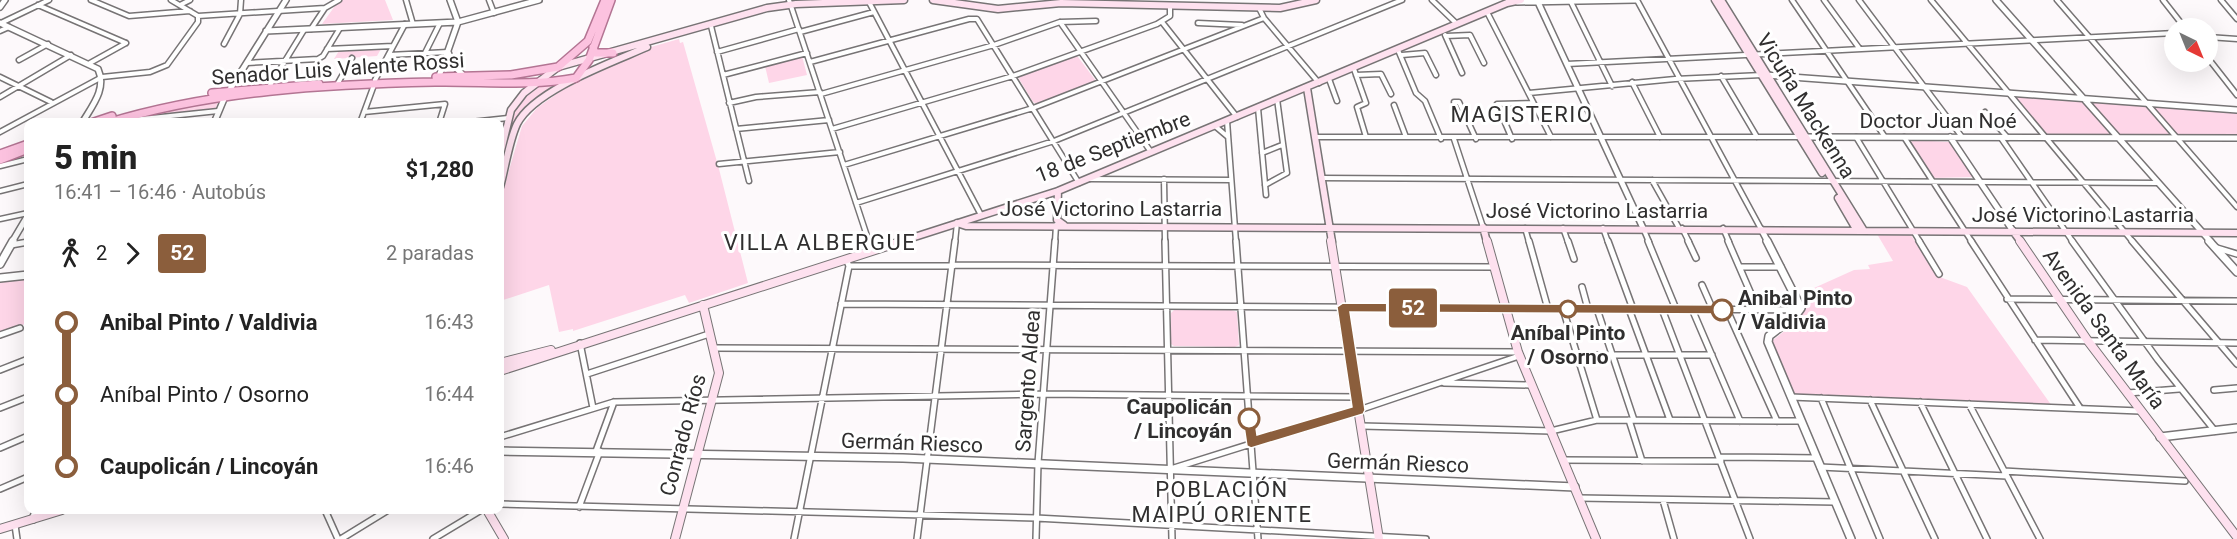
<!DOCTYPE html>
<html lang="es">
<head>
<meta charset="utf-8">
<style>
  body { margin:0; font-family:Roboto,sans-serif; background:#f6f6f6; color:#222; height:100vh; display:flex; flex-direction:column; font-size:22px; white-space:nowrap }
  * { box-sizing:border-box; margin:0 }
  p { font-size:20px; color:#767676 }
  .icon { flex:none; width:33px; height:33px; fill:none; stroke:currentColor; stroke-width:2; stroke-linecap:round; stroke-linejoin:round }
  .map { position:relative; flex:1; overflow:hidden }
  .drawer { position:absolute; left:24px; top:118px; width:480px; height:396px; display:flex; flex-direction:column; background:#fff; border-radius:12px; box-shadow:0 6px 24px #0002 }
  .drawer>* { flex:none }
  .badge { padding:0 12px; border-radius:4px; font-size:21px; line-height:39px }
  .needle { width:39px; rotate:137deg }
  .fabs { position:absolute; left:2164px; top:18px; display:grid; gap:12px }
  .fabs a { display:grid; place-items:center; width:54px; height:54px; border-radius:50%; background:#fff; box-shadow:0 6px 24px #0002; font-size:30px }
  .map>.badge { position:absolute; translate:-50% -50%; box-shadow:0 0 0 3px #fff }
  .legs { display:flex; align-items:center; gap:9px; height:66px; padding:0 30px; font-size:20px }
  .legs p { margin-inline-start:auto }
  .summary { display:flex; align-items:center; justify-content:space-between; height:102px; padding:0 30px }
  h1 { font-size:33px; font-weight:800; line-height:45px }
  ul { padding:0 30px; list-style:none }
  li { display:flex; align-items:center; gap:21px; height:72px; font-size:22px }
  li i { display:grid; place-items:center; width:9px; height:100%; margin:0 8px; background:currentColor }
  li i::after { content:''; width:15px; height:15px; margin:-8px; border:4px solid; border-radius:50%; background:#fff }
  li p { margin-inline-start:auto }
  li:first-child i { background:linear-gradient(#0000 50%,currentColor 0) }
  li:last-child i { background:linear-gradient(currentColor 50%,#0000 0) }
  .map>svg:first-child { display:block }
</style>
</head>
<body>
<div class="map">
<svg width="2237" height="539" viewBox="0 0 2237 539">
  <rect width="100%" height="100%" fill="#fdf9fb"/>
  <path fill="#fed6e8" d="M342 0H385L393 20 322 24 337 3Z
    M679 39 680 43 683 42 719 169 748 283 689 303 685 295 573 331V329L559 332 549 285 500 301V201L522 126 537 108 562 90 651 47Z
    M382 47 377 56 334 59 340 49Z
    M802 56 807 75 769 83 765 66Z
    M1075 56 1078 57 1096 81 1037 104 1033 102 1019 79 1020 76Z
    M562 85 525 109 513 125 500 176C500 152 509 99 534 88 541 85 553 86 562 85Z
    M2013 96 2237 113V136H2049Z
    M219 100 215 110 124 120Z
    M1913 140 1950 142 1973 177 1933 178 1910 143Z
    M1877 234 1911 235 1937 276 1967 287 2052 406 1794 395 1772 341 1797 321 1814 288 1854 270 1870 269 1868 265 1893 261Z
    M28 278V327L25 324 0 333V282Z
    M1174 310H1231L1237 312 1239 345 1235 347 1174 346 1171 344V313Z"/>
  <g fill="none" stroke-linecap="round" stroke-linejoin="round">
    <defs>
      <path id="minor-far1" d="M91 0 129 16 190 11
        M171 0 198 16
        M406 0 413 24
        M489 0 494 13
        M789 0 869 242
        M1432 0 1457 24
        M1570 0 1612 86
        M1637 0 1761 229
        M1792 0 1885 137
        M1824 0 1859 48
        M1859 0 1962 137
        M1931 0 2133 242
        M2057 0 2237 207
        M2163 0 2185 28
        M2221 0 2237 19
        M869 2 981 215
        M38 5 126 43
        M180 5 190 0
        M1259 8 1264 18 1319 83
        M1487 12 1551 137
        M198 16 325 8
        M1060 22 1151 152
        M1162 22 1237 117
        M1 23 49 0
        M1198 23 1242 25
        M711 26 749 181
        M311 29 325 8 339 0
        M0 31 9 27
        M800 32 874 12
        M1445 35 1462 73
        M1446 36 1470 35 1484 63
        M2208 37 2237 39
        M224 44 240 14 241 0
        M327 49 393 46
        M1398 50 1416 93 1425 101 1441 139
        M717 52 799 29
        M425 53 440 23
        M389 55 448 52
        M1402 55 1425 53 1436 75
        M2208 58 2237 95
        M19 60 48 44
        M810 62 969 19H977L1079 183
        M90 63 126 43
        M247 63 318 59 323 56 340 28
        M1567 64 2175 33
        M1354 69 1366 103 1357 107 1366 137
        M723 75 807 53
        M1356 75 1381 74 1391 94
        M1721 76 1757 137
        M0 77 51 102
        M1329 79 1337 101
        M375 80 405 24
        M1632 82 1660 137
        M338 83 352 58
        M269 87 304 30
        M1529 93 1675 79 1762 75
        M821 94 994 45 1060 22 1096 21
        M0 97 71 55
        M1454 102H1459L1476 139
        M729 103 756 97 820 92
        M1394 105 1406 137
        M1258 108 1266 195
        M364 112 445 104 439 123
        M1985 112 2008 138
        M123 121 218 111
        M1227 121 1236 242
        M360 123 374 85
        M462 123 508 118
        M1215 126 1228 137
        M736 129 829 120
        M832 129 1013 76 1157 24 1170 16V5
        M0 132 102 77 150 72 167 65 198 22V16
        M1315 137H1801
        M1856 137 1920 242
        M1904 137 1972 242
        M2001 138 2073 242
        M1454 139 1483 227
        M1512 139 1497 104 1533 103
        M1262 153 1282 145
        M719 164 840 152
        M844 165 1033 108 1264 18
        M0 166 28 159
        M1321 178 2158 183
        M1090 179 1231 180
        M1164 179 1165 242
        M1652 180 1679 228
        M1265 185 1287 173 1277 99
        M0 191 28 184
        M856 203 1054 141 1402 0
        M0 219 28 213
        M1525 228 1529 242
        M1563 228 1568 242
        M1603 228 1608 242
        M1643 228 1649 242
        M1682 228 1689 242
        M1723 228 1729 242
        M955 242 957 223
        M1055 242 1056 225"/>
      <path id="minor" d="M869 241 872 251
        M1165 241 1172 539
        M1236 241 1258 539
        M1529 241 1548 309
        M1568 241 1574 259
        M1608 241 1633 309
        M1648 241 1676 309
        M1688 241 1696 258
        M1728 241 1758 310
        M1919 241 1939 274
        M1971 241 2080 408
        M2072 241 2158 360 2215 431
        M2132 241 2237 364
        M11 245 28 242
        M2217 248 2237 254
        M953 265 1493 267
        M849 266H953
        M1740 267H1781
        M1702 285 1713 310
        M1582 287 1588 309
        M2007 299 2237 301
        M841 304 1800 310
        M1563 309 1597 420
        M1597 309 1634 420
        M1629 309 1670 420
        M1662 309 1750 539
        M1692 309 1740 421
        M1727 310 1777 421
        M0 335 20 328
        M2035 340 2237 343
        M580 343 593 408
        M715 348 1518 352
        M1577 355H1712
        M0 370 28 359
        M587 374 709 334
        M1444 383 1531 385
        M2214 390 2237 388
        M2128 393 2179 389
        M1791 397 2140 411
        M1821 398 1880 539
        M1870 400 1935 539
        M1920 402 1987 539
        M1969 404 2040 539
        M0 408 28 397
        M1629 420 1642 461
        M1362 426 1551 431 1597 420 1801 421
        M500 437 614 402 1044 394 1357 397
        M0 448 28 436
        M596 451 614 402
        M1719 457 1817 458
        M1563 460 1721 461
        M1820 467 2007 476
        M1174 468 1359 410 1519 356
        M2004 471 2185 481
        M0 489 28 477
        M1579 498 1835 502
        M1663 500 1674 539
        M500 504 1036 518 1426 539
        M579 507 600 451
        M325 510 338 539
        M15 525 17 539
        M341 539 388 510
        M433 539 481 510
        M794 539 849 266 846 259
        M917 539 955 241
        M1036 539 1038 463 1055 241"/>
      <path id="tertiary-far1" d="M1537 0 1643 228
        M1996 0 2211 242
        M1517 2 1636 0
        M0 7 5 0
        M0 23 98 69C107 89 92 106 82 123
        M266 31 458 22 539 0
        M448 52 453 65 465 77
        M1765 75 2237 110
        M438 79 458 22 450 0
        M214 123 224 99 286 0
        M1803 137 2237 138
        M1950 137 2013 231
        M1761 229 1768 242
        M12 242 28 215"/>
      <path id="tertiary" d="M1767 241 1801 308 1796 315 1769 336 1768 342 1851 539
        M2209 241 2237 272
        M0 264 13 241
        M0 278 28 275
        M2160 437 2237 428
        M500 451 903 458 1575 487
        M33 519 37 510"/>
      <path id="secondary-far1" d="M933 0 998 9 1061 3 1280 8 1316 0
        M1715 0 1822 173
        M1721 0 1863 229
        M1307 88 1332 242
        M500 155 511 110 524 93 558 67 767 8 796 4 904 0
        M500 187C505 169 509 141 517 124 534 90 613 62 647 47
        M1058 191 1057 220 1064 225
        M1838 198 1856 229
        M957 223 966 226 2237 233
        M1483 227 1487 242
        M2013 231 2021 242
        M899 242 1058 191 1507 3 1521 0"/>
      <path id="secondary" d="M1331 241 1379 539
        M1487 241 1518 352 1596 539
        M2020 241 2088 341 2237 537
        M500 363 551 350
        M500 371 903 241
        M487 510 504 539
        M0 529 62 510
        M675 539 719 373 703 305"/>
      <path id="primary" d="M593 47 595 53H613
        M436 77 511 75 558 67 588 41 605 0
        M212 93 319 84
        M91 123 112 116
        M107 123C211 91 327 84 435 82 483 81 529 87 576 78L589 60 611 0
        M0 154 28 144
        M0 160 28 149"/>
    </defs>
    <use href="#minor-far1" stroke="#777475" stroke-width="7"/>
    <use href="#minor" stroke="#777475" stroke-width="8"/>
    <use href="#tertiary-far1" stroke="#777475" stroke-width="8"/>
    <use href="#tertiary" stroke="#777475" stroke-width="10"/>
    <use href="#secondary-far1" stroke="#777475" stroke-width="9"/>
    <use href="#secondary" stroke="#777475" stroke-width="10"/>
    <use href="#primary" stroke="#b37593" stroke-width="10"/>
    <use href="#minor-far1" stroke="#fff" stroke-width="4"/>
    <use href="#minor" stroke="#fff" stroke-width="5"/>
    <use href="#tertiary-far1" stroke="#fff" stroke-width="5"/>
    <use href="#tertiary" stroke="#fff" stroke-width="7"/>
    <use href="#secondary-far1" stroke="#fee1ef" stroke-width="6"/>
    <use href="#secondary" stroke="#fee1ef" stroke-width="8"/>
    <use href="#primary" stroke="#fcc2df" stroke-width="7"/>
  </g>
  <path fill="#8b5e3c" stroke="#fff" stroke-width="1.5" d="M1343 303 1722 305 1728 310 1722 314 1350 312 1365 410 1363 414 1251 448 1247 446 1243 419 1245 415H1254L1257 435 1352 407 1337 307Z"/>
  <g fill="#fff" stroke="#8b5e3c" stroke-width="3">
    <circle cx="1568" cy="309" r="8"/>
    <circle cx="1722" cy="310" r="10"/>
    <circle cx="1249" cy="419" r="10"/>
  </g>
  <g text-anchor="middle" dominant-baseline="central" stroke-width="6" stroke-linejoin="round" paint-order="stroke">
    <g font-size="21" fill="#302f2f" stroke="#fff">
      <text transform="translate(338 69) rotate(-4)">Senador Luis Valente Rossi</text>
      <text transform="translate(1806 106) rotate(58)">Vicuña Mackenna</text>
      <text x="1938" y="121">Doctor Juan Noé</text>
      <text transform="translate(1113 147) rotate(-21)">18 de Septiembre</text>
      <text x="1111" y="209">José Victorino Lastarria</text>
      <text x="1597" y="211">José Victorino Lastarria</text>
      <text x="2083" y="215">José Victorino Lastarria</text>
      <text transform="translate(2104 329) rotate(54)">Avenida Santa María</text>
      <text transform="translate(1028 381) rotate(-86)">Sargento Aldea</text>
      <text transform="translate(683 435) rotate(-75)">Conrado Ríos</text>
      <text transform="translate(912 443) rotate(2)">Germán Riesco</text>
      <text transform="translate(1398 463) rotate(2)">Germán Riesco</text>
    </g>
    <g font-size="21" font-weight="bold" fill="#302f2f" stroke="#fff" text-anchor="start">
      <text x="1738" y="298">Anibal Pinto<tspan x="1738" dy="24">/ Valdivia</tspan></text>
      <text x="1568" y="333" text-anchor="middle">Aníbal Pinto<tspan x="1568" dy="24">/ Osorno</tspan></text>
      <text x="1232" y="407" text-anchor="end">Caupolicán<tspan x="1232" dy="24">/ Lincoyán</tspan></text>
    </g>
    <g font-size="22" letter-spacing="1.5" fill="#302f2f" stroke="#fff">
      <text x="1522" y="114">MAGISTERIO</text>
      <text x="820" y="242">VILLA ALBERGUE</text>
      <text x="1222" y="489">POBLACIÓN<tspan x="1222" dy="25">MAIPÚ ORIENTE</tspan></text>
    </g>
  </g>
</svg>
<div class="fabs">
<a><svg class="needle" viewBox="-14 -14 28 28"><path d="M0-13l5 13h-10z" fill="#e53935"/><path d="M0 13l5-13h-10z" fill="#767676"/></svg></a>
</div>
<b class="badge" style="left:1413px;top:308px;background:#8b5e3c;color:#fff">52</b>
<section class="drawer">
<div class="summary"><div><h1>5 min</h1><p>16:41 – 16:46 · Autobús</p></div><b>$1,280</b></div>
<div class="legs"><svg class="icon" aria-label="walk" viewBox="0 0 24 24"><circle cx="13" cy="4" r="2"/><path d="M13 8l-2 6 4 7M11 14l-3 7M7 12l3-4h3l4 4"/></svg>2<svg class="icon" aria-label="forward" viewBox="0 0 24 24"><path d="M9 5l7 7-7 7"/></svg><b class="badge" style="background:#8b5e3c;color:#fff">52</b><p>2 paradas</p></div>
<ul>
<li><i style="color:#8b5e3c"></i><b>Anibal Pinto / Valdivia</b><p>16:43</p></li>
<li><i style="color:#8b5e3c"></i><span>Aníbal Pinto / Osorno</span><p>16:44</p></li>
<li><i style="color:#8b5e3c"></i><b>Caupolicán / Lincoyán</b><p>16:46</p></li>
</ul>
</section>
</div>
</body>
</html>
